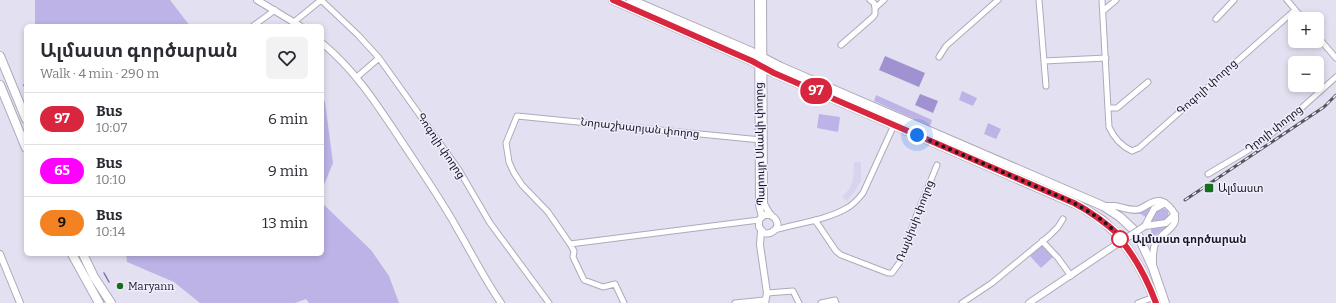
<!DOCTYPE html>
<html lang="en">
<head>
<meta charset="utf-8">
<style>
  body { margin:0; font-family:Bitter,"Noto Sans Armenian",serif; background:#f2f2f3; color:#2b2b33; height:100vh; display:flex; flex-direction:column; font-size:15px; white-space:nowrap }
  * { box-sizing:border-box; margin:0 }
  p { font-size:13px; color:#7c7c81 }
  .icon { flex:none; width:22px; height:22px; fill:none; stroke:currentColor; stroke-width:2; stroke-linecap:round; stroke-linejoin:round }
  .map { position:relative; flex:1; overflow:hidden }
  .panel { position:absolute; left:24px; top:24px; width:300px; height:232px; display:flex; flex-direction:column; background:#fff; border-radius:6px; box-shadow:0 2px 6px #0003 }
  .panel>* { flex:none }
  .badge { padding:0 8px; border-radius:13px; font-size:14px; line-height:26px }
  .controls { position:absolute; left:1288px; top:12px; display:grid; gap:8px }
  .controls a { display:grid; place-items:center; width:36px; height:36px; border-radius:6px; background:#fff; box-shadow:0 2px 6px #0003; font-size:20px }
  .you { position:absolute; width:20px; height:20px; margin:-10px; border:3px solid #fff; border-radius:50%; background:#1a73e8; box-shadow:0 0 0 6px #1a73e833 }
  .map>.badge { position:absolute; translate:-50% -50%; box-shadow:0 0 0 2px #fff }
  .round { display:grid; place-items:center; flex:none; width:42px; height:42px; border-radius:6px; background:#f2f2f3 }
  .headline { display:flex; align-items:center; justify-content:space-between; height:68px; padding:0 16px }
  h1 { font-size:19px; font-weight:700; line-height:30px }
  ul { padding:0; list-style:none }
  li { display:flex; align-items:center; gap:12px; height:52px; padding:0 16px; border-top:1px solid #e1e1e2 }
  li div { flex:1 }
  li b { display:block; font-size:15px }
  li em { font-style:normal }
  li .badge { min-width:44px; font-weight:700; text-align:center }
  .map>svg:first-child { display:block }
</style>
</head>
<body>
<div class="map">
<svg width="1336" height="303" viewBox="0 0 1336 303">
  <rect width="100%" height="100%" fill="#e3e0f1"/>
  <path fill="#d9d4ed" d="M854 162H861V181L856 190 847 201 842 197 849 189 853 180Z"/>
  <path fill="#bdb3e7" d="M35 0H170L190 26H35Z
    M962 91 977 98 973 106 959 100Z
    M876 95 932 120 930 126 874 101Z
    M322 98 325 102 333 163 322 190Z
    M819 114 840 117 838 132 817 128Z
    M988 123 1001 129 996 139 984 134Z
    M322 203 371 250 389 276 399 303H309L306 299 295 303H200L174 282 127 262 126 254H322Z
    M1158 203 1147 218 1141 214H1130C1140 212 1148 205 1158 203Z
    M1162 207 1168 211V218L1162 222H1151L1154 212Z
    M1171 221C1168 228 1157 232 1152 239L1151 229Z
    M1042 245 1053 257 1041 268 1030 256Z"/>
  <path fill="#a092d0" d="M885 56 925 73 919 87 879 70Z
    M920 94 938 101 933 113 915 105Z"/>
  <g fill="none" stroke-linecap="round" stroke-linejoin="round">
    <path stroke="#7c72a0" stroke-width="1.5" d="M24 85 26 90
      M104 273 109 282"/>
    <defs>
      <path id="minor" d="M321 0 358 35 379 58 459 170 490 223 549 303
        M870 0 874 3 875 8
        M1039 0 1046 86
        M1102 0 1109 127C1114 138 1121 146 1132 151L1139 148 1295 10
        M1287 0 1303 19
        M1103 11 1116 0
        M1216 19 1234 0
        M294 22 321 0
        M253 26 275 10
        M1317 36 1336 58
        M841 45 873 17 875 14V8L884 0
        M939 57 946 46 998 0
        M1044 61 1106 58
        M357 77 379 58
        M1109 108H1117L1148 82
        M1208 174 1247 151 1278 129 1336 77
        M815 220 836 251 841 255 888 273H892L900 262 917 214 937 165
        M775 230C796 224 829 219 847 208 853 205 859 198 863 193L894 125
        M1042 241 1058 258 1071 276
        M570 244 759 220
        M767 293 793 291 799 303
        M624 303 615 284 603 287 584 280 573 257 574 251 570 244 548 212 522 185 514 173 509 162 506 143 517 116 761 140
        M735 303 765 300
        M821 303 835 300 836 303
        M962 303 992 283 1049 236 1058 227 1063 219
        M1138 303 1154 297"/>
      <path id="tertiary" d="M257 0 300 26
        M758 0 759 205 762 217
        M763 0 764 204C766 207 768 212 771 215 774 219 773 215 776 220 781 228 771 235 764 233L759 227V220L764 215H771
        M322 43C356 71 378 106 402 142 421 171 441 199 458 230 472 254 485 280 501 303
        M1103 206C1107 206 1111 206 1115 206 1123 207 1132 212 1140 209 1147 206 1152 200 1160 201 1165 202 1169 206 1172 210 1183 226 1163 231 1156 242 1152 249 1153 259 1153 266
        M1145 226 1166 223 1175 214
        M1145 226 1154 209 1165 203
        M761 231 760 245 767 293 765 303
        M0 254 20 303
        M1029 303 1108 250"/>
      <path id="primary" d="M613 0 752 61 774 73 1080 206 1102 220 1120 237V239C1137 259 1147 279 1156 303
        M631 0 752 52 781 67 1103 206 1120 217 1137 233 1153 268 1165 303"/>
      <path id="trunk" d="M0 56 26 119
        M0 85 26 148
        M72 254 99 303
        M83 254 94 277 111 303"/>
    </defs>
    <use href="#minor" stroke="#adaaba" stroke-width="7"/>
    <use href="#tertiary" stroke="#adaaba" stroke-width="8"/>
    <use href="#primary" stroke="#adaaba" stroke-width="10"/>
    <use href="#trunk" stroke="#adaaba" stroke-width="10"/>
    <use href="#minor" stroke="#fff" stroke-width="5"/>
    <use href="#tertiary" stroke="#fff" stroke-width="6"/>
    <use href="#primary" stroke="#fff" stroke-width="8"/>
    <use href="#trunk" stroke="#fff" stroke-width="8"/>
    <defs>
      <path id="rail" d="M1185 200 1324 107 1336 95"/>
    </defs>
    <use href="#rail" stroke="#55545d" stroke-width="3"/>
    <use href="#rail" stroke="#f0edff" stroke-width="1.5" stroke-dasharray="4.5" stroke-linecap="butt"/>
    <defs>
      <path id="tertiary-bridge" d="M1108 250 1145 226"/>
    </defs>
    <use href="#tertiary-bridge" stroke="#adaaba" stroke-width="8" stroke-linecap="butt"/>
    <use href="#tertiary-bridge" stroke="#fff" stroke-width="6"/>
  </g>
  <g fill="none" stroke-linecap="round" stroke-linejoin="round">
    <defs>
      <path id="line" d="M613 0 752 61 774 73 1074 203C1091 212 1106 223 1120 236V239C1137 259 1147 279 1156 303"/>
    </defs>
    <use href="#line" stroke="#fff" stroke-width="9"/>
    <use href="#line" stroke="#d7263d" stroke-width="6"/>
    <path stroke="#19181e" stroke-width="4" stroke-dasharray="0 7.2" d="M917 135 1074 203 1102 220 1120 236V239"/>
  </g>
  <g fill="#136f1c" stroke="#f0edff" stroke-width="1.5">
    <rect x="1204" y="183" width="10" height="10" rx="2"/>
    <circle cx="120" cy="286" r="4"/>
  </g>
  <circle fill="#fff" stroke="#d7263d" stroke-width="2" cx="1120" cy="239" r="8"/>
  <g text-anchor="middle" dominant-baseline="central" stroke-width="3" stroke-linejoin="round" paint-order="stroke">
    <g font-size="11" fill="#19181e" stroke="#f0edff">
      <text transform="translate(1207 87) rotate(-42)">Գոգոլի փողոց</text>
      <text transform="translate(640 128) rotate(6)">Նորաշխարյան փողոց</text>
      <text transform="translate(1274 129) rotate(-38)">Դրոյի փողոց</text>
      <text transform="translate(760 144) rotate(-91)">Պարույր Սևակի փողոց</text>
      <text transform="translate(441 146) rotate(56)">Գոգոլի փողոց</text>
      <text transform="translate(915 221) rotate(-69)">Ռայնիսի փողոց</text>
    </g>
    <g font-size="11" fill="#19181e" stroke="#f0edff" text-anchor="start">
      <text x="1218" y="188">Ալմաստ</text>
      <text x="128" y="286">Maryann</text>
    </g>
    <g font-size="11" font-weight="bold" fill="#19181e" stroke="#f0edff" text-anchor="start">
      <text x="1132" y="239">Ալմաստ գործարան</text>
    </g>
  </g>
</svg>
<div class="controls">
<a>+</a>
<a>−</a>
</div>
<div class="you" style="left:917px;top:135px"></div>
<b class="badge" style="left:816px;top:91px;background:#d7263d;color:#fff">97</b>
<section class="panel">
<div class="headline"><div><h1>Ալմաստ գործարան</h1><p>Walk · 4 min · 290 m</p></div><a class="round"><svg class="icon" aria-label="heart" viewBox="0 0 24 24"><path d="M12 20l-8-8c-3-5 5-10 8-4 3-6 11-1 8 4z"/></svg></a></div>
<ul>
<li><span class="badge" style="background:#d7263d;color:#fff">97</span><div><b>Bus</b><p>10:07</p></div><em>6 min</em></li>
<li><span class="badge" style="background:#f0f;color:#fff">65</span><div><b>Bus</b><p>10:10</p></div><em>9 min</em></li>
<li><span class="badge" style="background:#f58220;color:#111">9</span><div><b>Bus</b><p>10:14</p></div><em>13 min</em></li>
</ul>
</section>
</div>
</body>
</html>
